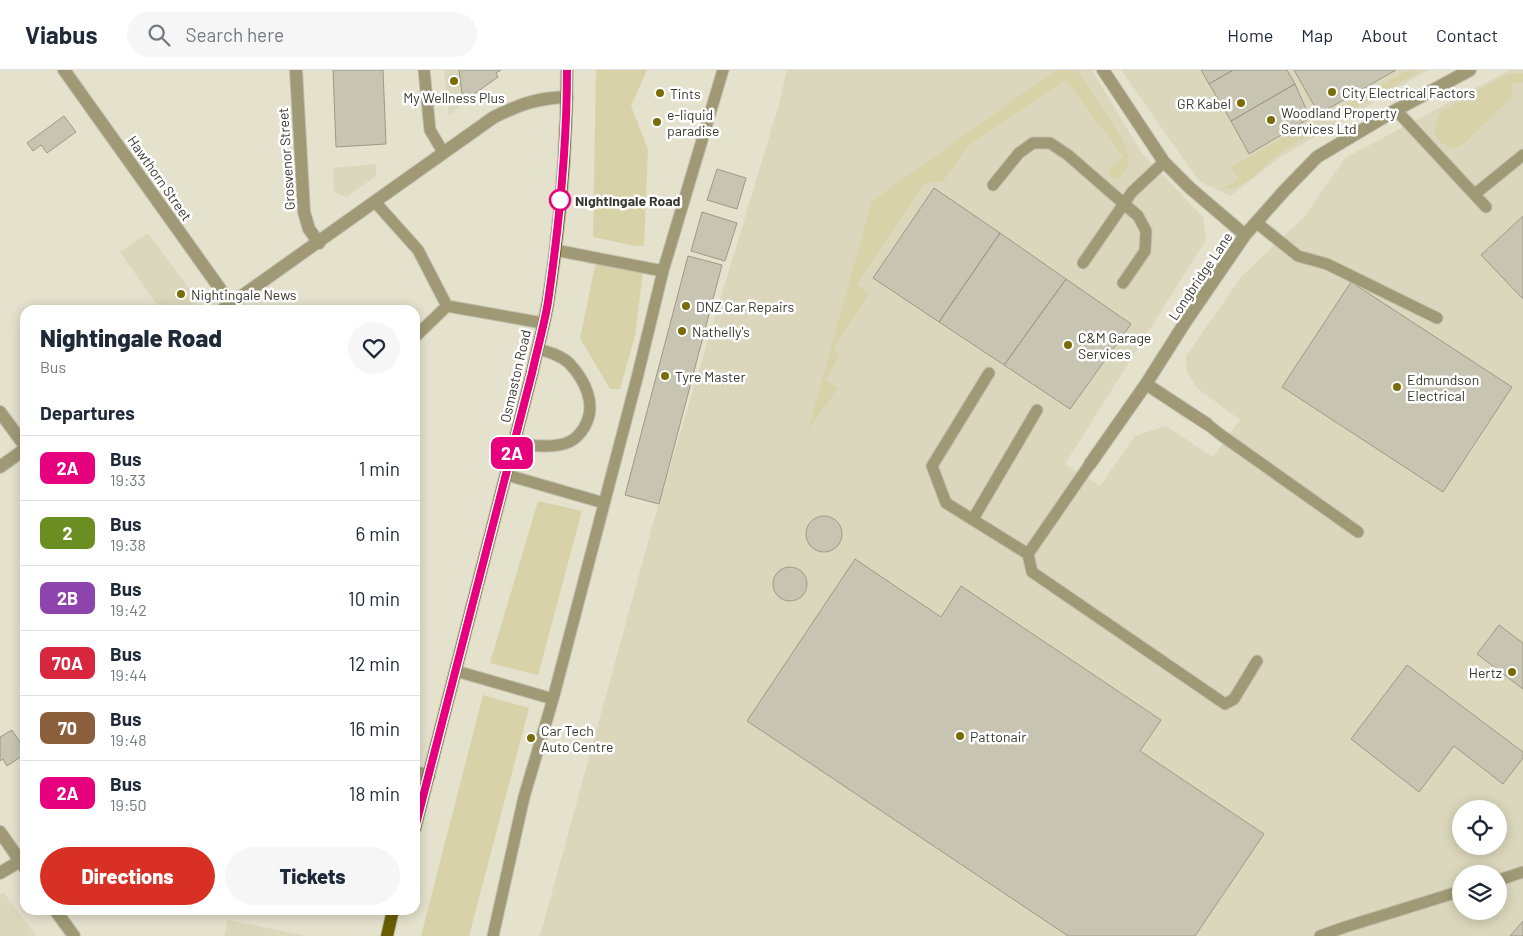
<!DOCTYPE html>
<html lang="en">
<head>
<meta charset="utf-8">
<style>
  body { margin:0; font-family:Barlow,sans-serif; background:#f6f6f7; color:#1f2937; height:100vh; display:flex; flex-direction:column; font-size:19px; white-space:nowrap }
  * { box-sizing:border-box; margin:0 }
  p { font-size:16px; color:#747a83 }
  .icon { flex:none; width:28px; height:28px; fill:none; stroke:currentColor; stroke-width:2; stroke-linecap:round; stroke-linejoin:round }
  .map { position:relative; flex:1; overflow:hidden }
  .side { position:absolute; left:20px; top:235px; width:400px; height:610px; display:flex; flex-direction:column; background:#fff; border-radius:15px; box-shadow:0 2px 12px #0003 }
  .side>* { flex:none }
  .badge { padding:0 10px; border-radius:8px; font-size:18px; line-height:32px }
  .fabs { position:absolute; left:1452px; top:730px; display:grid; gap:10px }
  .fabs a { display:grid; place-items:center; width:55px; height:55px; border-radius:50%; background:#fff; box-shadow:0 2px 12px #0003; font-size:25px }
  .map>.badge { position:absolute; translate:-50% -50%; box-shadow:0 0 0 2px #fff }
  h2 { padding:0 20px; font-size:19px; line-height:45px }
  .round { display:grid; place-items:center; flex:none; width:52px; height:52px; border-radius:26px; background:#f6f6f7 }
  .summary { display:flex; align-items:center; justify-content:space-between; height:85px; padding:0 20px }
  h1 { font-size:24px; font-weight:800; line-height:38px }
  .action { display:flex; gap:10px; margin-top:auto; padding:10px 20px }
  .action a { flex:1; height:58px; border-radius:30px; background:#d93025; color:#fff; font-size:20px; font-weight:800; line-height:58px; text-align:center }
  .action a+a { background:#f6f6f7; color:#1f2937 }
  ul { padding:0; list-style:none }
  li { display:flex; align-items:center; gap:15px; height:65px; padding:0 20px; border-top:1px solid #e0e1e3 }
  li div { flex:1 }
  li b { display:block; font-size:19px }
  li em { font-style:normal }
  li .badge { min-width:55px; font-weight:700; text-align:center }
  header { display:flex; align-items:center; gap:30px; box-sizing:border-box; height:70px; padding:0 25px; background:#fff; border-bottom:1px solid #e0e1e3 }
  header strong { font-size:24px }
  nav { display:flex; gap:28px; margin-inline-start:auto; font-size:18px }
  .search { width:350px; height:45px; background:#f6f6f7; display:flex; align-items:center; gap:12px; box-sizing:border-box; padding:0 18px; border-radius:28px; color:#747a83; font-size:19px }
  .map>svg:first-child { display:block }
</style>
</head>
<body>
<header>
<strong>Viabus</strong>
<div class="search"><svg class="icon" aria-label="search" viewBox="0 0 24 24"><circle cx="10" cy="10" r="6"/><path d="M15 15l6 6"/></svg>Search here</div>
<nav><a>Home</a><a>Map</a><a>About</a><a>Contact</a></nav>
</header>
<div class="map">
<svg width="1523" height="866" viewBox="0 0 1523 866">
  <rect width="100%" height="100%" fill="#e4e1cd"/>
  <path fill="#dbd7bc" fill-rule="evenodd" d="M444 0H459L463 32 449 46Z
    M787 0H1092L1141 82 1203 147 1206 170 1065 394 1100 416 1135 366 1166 356 1213 387 1240 350 1197 318 1187 302 1186 286 1242 206 1304 147 1345 88 1510 0H1523V866H540L656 443 778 38ZM1461 739H1499V776H1461ZM1461 804H1499V841H1461Z
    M1121 0H1428L1279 88 1230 126 1199 111Z
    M376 94V106L347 127 334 122 333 98Z
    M148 163 198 231 185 240H161L120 182Z
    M4 823 36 866H0V824Z
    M228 850 306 866H224Z"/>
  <path fill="#d8d2a9" d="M596 0H647L631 36 648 79 644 176H635L593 167Z
    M1056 0H1077L1123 70C1131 87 1132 101 1114 110L1108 100 1123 87 1066 10 968 76 943 111 925 113 857 214 869 224 833 279 840 284 825 310 838 318 808 360 872 131Z
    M1407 0H1417L1419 2 1335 49 1331 43Z
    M1515 3H1523V13H1511L1512 27 1464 74 1455 78C1433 73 1430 60 1442 41L1501 7Z
    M1315 53 1318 59C1305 68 1291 75 1279 84 1257 101 1251 118 1221 119L1239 109 1231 97 1303 56 1305 58Z
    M596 192 643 202 635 266 620 319H610L580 268Z
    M538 431 582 441 538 605 490 593Z
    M483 625 529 638 469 866H421Z"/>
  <path fill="#c7c5b1" stroke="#9c9a87" d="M333 0H383L386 74 336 77Z
    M459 0H501L496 3 498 7 463 32Z
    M1201 0H1233L1209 14Z
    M1233 0H1287L1295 14 1231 51 1209 14Z
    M1294 0H1396L1319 44Z
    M1295 14 1310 48 1249 84 1231 51Z
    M64 46 76 62 47 83 41 75 33 81 27 73Z
    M717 99 746 108 737 139 707 130Z
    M934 118 1000 163 939 252 873 208Z
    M702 142 737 153 725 191 691 181Z
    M1523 146V229L1481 185Z
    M1000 163 1066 209 1004 295 939 252Z
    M688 186 722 195 659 434 625 425Z
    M1066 209 1131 254 1070 339 1004 295Z
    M1351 212 1512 317 1443 422 1282 317Z
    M806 464a18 18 0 1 1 36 0a18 18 0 1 1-36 0Z
    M855 489 941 547 961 516 1161 650 1140 681 1264 764 1195 866H1068L747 651Z
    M773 514a17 17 0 1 1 34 0a17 17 0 1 1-34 0Z
    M1499 555 1523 573V619L1477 584Z
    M1407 595 1523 682V688L1503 714 1454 676 1419 722 1351 669Z
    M12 660 25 680V684L7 696 3 689 0 691V667Z
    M1523 851V866H1510Z"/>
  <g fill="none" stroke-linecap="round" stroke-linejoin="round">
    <defs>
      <path id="service" d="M424 0 430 60 443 82
        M1396 40 1486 137
        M993 115 1019 83 1033 73H1050L1068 85 1138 146 1146 161 1145 181 1123 213
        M1475 124 1523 85
        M375 132 418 180 447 236
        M1257 153 1298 186 1327 194 1437 248
        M555 180 663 201
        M1083 193 1132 122 1164 92
        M415 267 447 236 543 253
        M989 303 932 396 946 433 1028 484
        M1207 354 1221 365 1358 462
        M514 374C531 375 553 379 569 372 576 369 581 363 585 356 597 334 585 310 569 293 560 285 549 282 537 279
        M1090 394 1028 484 1032 502 1225 634 1234 629 1257 591
        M507 405 604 433
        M973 449 1037 340
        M456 601 553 629
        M1499 810 1523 802
        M493 866 524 727 553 629 637 308 663 201 723 0
        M1320 866 1345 857 1461 821"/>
      <path id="minor" d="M64 0 231 234
        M296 0 304 142 309 159 319 173
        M1103 0 1164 92 1190 118 1245 165
        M222 240 494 47C521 34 537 28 567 27
        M1146 314 1207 354
        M0 342 25 376
        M1090 394 1146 314 1186 251 1245 165 1284 121 1317 87 1396 40 1470 0
        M0 397 25 379
        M415 702 429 706
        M0 762 25 798
        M0 803 20 791
        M55 840 74 866"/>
      <path id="primary" d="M415 758 532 303C537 280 544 256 548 232 560 156 567 77 567 0
        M387 866 393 840"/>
    </defs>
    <use href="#service" stroke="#c2bfae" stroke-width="13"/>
    <use href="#minor" stroke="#c2bfae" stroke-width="14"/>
    <use href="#primary" stroke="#c2bfae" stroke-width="14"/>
    <use href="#service" stroke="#9f9a75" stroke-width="11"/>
    <use href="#minor" stroke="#9f9a75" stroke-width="12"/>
    <use href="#primary" stroke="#6a5e04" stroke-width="12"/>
  </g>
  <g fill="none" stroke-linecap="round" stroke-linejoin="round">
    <defs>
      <path id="line" d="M415 758 532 303C537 280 544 256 548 232 559 156 567 77 567 0"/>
    </defs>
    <use href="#line" stroke="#fff" stroke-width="11"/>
    <use href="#line" stroke="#e6007e" stroke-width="8"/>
  </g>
  <g fill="#7a6c07" stroke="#fff" stroke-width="2">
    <circle cx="454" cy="11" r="5"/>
    <circle cx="1332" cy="22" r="5"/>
    <circle cx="660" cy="23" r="5"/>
    <circle cx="1241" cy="33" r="5"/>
    <circle cx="1271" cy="50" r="5"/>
    <circle cx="657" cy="52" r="5"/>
    <circle cx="181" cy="224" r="5"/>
    <circle cx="686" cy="236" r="5"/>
    <circle cx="682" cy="261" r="5"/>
    <circle cx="1068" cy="275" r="5"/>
    <circle cx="665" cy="306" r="5"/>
    <circle cx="1397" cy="317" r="5"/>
    <circle cx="1512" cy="602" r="5"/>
    <circle cx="960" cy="666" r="5"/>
    <circle cx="531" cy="668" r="5"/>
  </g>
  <circle fill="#fff" stroke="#e6007e" stroke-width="2.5" cx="560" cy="130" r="10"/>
  <g text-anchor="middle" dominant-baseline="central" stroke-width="5" stroke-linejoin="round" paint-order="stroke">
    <g font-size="14" fill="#3a3931" stroke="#fff" text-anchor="start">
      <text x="1342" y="22">City Electrical Factors</text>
      <text x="670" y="23">Tints</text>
      <text x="454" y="27" text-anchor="middle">My Wellness Plus</text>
      <text x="1231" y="33" text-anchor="end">GR Kabel</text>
      <text x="1281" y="42">Woodland Property<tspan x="1281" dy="16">Services Ltd</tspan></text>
      <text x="667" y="44">e-liquid<tspan x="667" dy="16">paradise</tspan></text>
      <text x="191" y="224">Nightingale News</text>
      <text x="696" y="236">DNZ Car Repairs</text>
      <text x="692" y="261">Nathelly's</text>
      <text x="1078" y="267">C&amp;M Garage<tspan x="1078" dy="16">Services</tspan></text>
      <text x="675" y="306">Tyre Master</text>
      <text x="1407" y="309">Edmundson<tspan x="1407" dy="16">Electrical</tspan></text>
      <text x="1502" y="602" text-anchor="end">Hertz</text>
      <text x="541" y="660">Car Tech<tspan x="541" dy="16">Auto Centre</tspan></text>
      <text x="970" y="666">Pattonair</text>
    </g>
    <g font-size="14" fill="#3a3931" stroke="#fff">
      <text transform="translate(286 89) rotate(-94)">Grosvenor Street</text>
      <text transform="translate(160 108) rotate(55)">Hawthorn Street</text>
      <text transform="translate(1200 206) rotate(-56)">Longbridge Lane</text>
      <text transform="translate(515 306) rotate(-77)">Osmaston Road</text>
    </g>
    <g font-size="14" font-weight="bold" fill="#3a3931" stroke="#fff" text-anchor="start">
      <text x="575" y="130">Nightingale Road</text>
    </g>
  </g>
</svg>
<div class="fabs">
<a><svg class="icon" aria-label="locate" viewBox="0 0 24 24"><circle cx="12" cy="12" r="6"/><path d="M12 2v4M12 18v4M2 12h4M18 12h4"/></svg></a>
<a><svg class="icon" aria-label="layers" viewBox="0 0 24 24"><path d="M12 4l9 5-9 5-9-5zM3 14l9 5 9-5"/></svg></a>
</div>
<b class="badge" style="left:512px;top:383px;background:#e6007e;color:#fff">2A</b>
<section class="side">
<div class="summary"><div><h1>Nightingale Road</h1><p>Bus</p></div><a class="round"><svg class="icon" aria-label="heart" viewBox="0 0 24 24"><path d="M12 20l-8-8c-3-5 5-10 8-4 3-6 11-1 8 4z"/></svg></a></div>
<h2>Departures</h2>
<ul>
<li><span class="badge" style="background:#e6007e;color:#fff">2A</span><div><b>Bus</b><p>19:33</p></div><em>1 min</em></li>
<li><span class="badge" style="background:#6b8e23;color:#fff">2</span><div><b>Bus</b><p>19:38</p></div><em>6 min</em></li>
<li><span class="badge" style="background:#8e44ad;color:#fff">2B</span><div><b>Bus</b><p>19:42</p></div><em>10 min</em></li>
<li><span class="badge" style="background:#d7263d;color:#fff">70A</span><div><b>Bus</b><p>19:44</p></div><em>12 min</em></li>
<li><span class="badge" style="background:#8b5e3c;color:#fff">70</span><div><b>Bus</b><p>19:48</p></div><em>16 min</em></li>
<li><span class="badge" style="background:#e6007e;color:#fff">2A</span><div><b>Bus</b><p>19:50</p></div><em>18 min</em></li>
</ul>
<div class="action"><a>Directions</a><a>Tickets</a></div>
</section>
</div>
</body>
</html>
